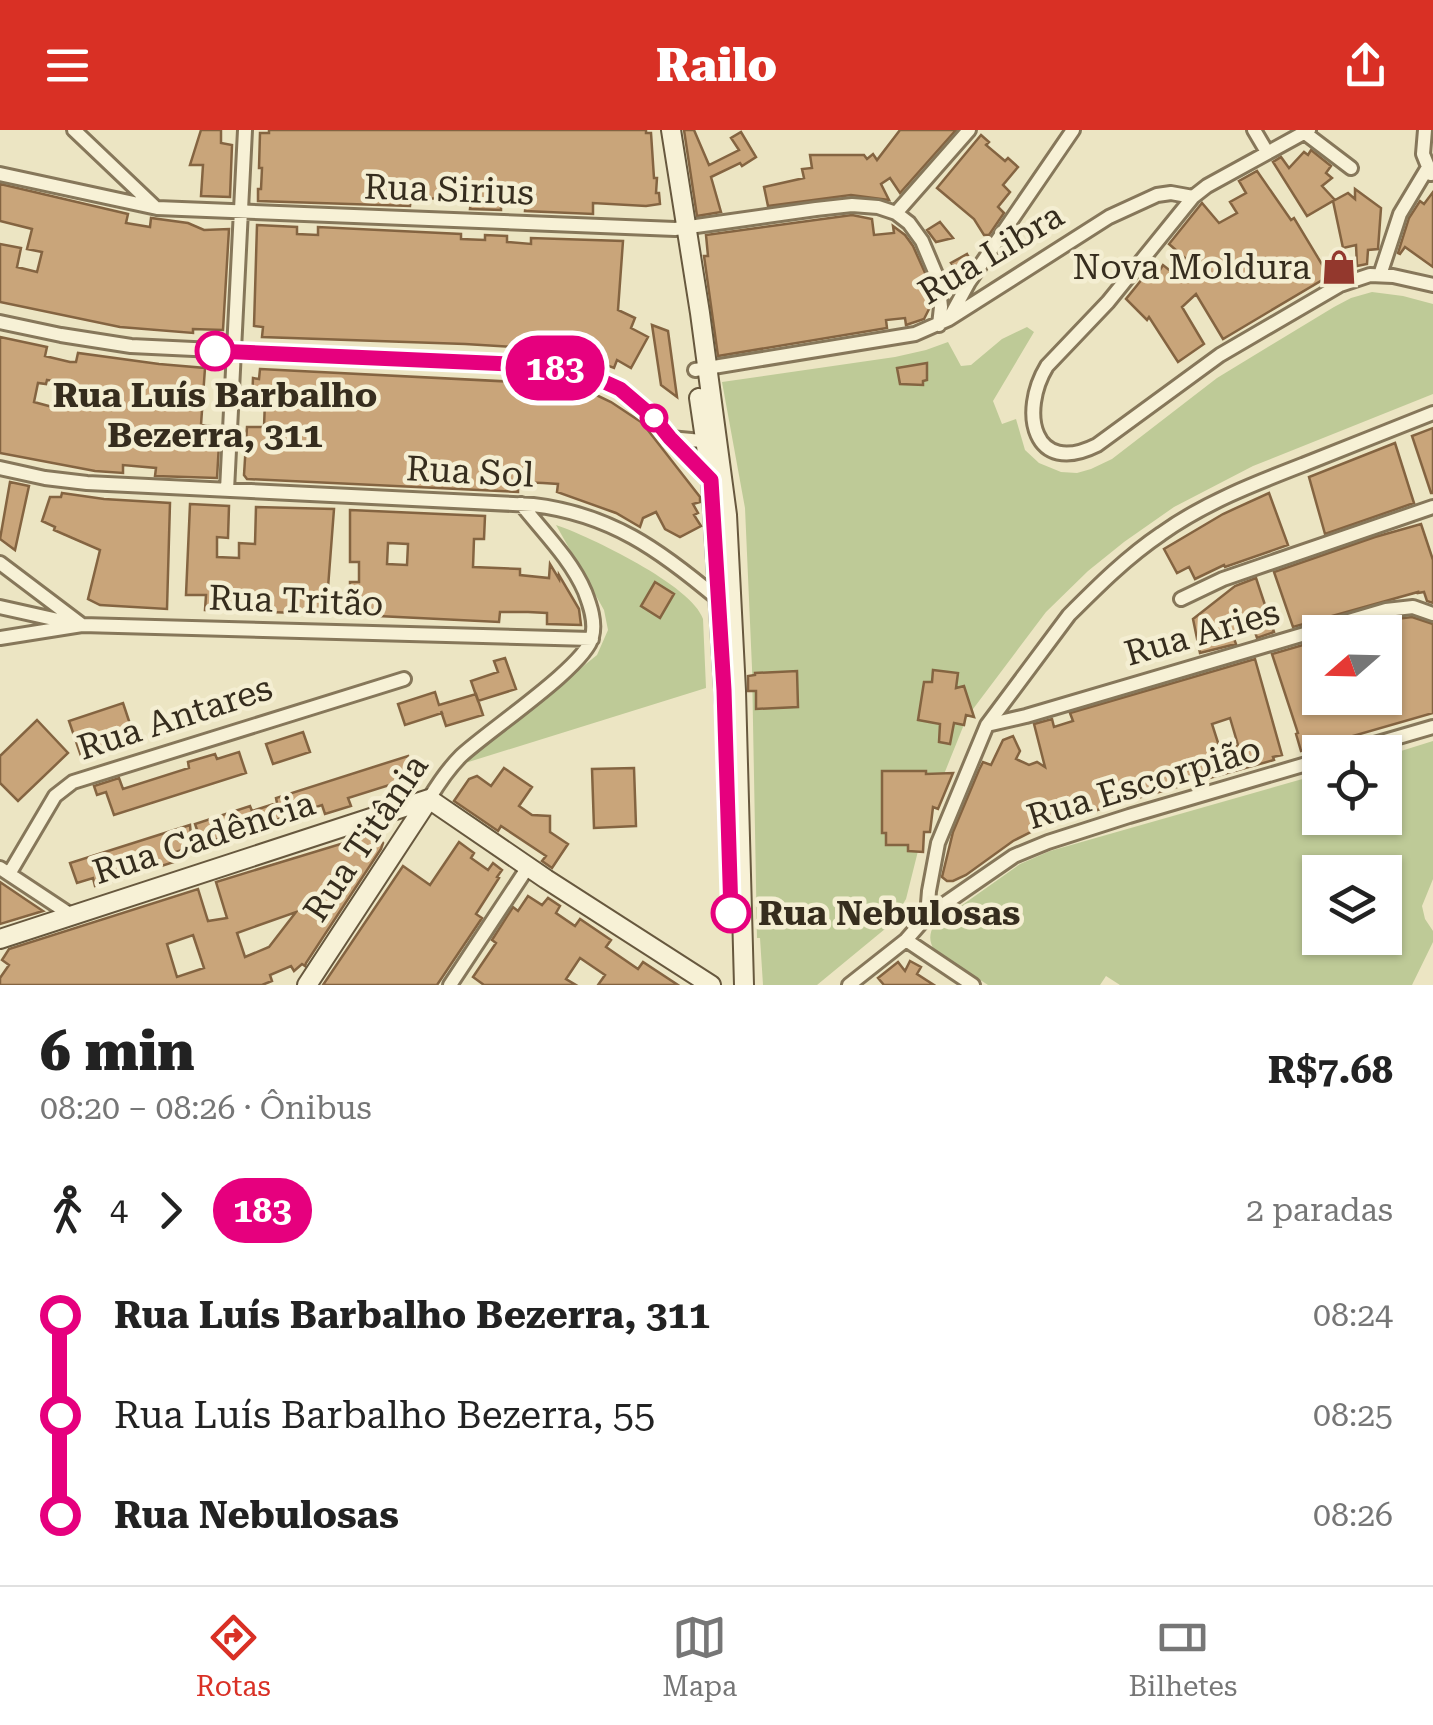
<!DOCTYPE html>
<html lang="pt">
<head>
<meta charset="utf-8">
<style>
  body { margin:0; font-family:"Roboto Serif",serif; background:#f6f6f6; color:#222; height:100vh; display:flex; flex-direction:column; font-size:38px; white-space:nowrap }
  * { box-sizing:border-box; margin:0 }
  p { font-size:32px; color:#767676 }
  .icon { flex:none; width:55px; height:55px; fill:none; stroke:currentColor; stroke-width:2; stroke-linecap:round; stroke-linejoin:round }
  .map { position:relative; height:855px; overflow:hidden }
  .sheet { display:flex; flex-direction:column; background:#fff; flex:1 }
  .sheet>* { flex:none }
  .badge { padding:0 20px; border-radius:32px; font-size:35px; line-height:65px }
  .needle { width:65px; rotate:250deg }
  .buttons { position:absolute; left:1302px; top:485px; display:grid; gap:20px }
  .buttons a { display:grid; place-items:center; width:100px; height:100px; border-radius:0px; background:#fff; box-shadow:0 2px 8px #0004; font-size:50px }
  .map>.badge { position:absolute; translate:-50% -50%; box-shadow:0 0 0 5px #fff }
  .legs { display:flex; align-items:center; gap:15px; height:110px; padding:0 40px; font-size:32px }
  .legs p { margin-inline-start:auto }
  .head { display:flex; align-items:center; justify-content:space-between; height:170px; padding:0 40px }
  h1 { font-size:55px; font-weight:800; line-height:75px }
  ul { padding:0 40px; list-style:none }
  li { display:flex; align-items:center; gap:35px; height:100px; font-size:38px }
  li i { display:grid; place-items:center; width:15px; height:100%; margin:0 12px; background:currentColor }
  li i::after { content:''; width:25px; height:25px; margin:-12px; border:8px solid; border-radius:50%; background:#fff }
  li p { margin-inline-start:auto }
  li:first-child i { background:linear-gradient(#0000 50%,currentColor 0) }
  li:last-child i { background:linear-gradient(currentColor 50%,#0000 0) }
  header { display:flex; justify-content:space-between; align-items:center; height:130px; padding:0 40px; background:#d93025; color:#fff; font-size:45px; font-weight:800 }
  .tabs { display:flex; justify-content:space-around; align-items:center; height:140px; border-top:2px solid #e0e0e0; background:#fff; font-size:28px; color:#767676 }
  .tabs a { display:grid; justify-items:center; gap:5px }
  .tabs .current { color:#d93025 }
  .map>svg:first-child { display:block }
</style>
</head>
<body>
<header><svg class="icon" aria-label="menu" viewBox="0 0 24 24"><path d="M4 6h16M4 12h16M4 18h16"/></svg>Railo<svg class="icon" aria-label="share" viewBox="0 0 24 24"><path d="M12 15V3M7 8l5-5 5 5M5 13v7h14v-7"/></svg></header>
<div class="map">
<svg width="1433" height="855" viewBox="0 0 1433 855">
  <rect width="100%" height="100%" fill="#ece5c3"/>
  <path fill="#beca97" fill-rule="evenodd" d="M1372 162 1403 166 1433 174V264L1253 336 1174 377 1124 412 1088 441 1046 482 967 587 926 689 906 769 891 794 817 855H763L760 808H757L752 538 745 378 722 252 895 227 926 220 948 212 961 236 971 235 1002 209 1027 197 1034 202 993 271 1002 294 1016 289 1025 320 1039 333 1061 342 1077 343 1091 339 1112 329 1217 248 1334 177 1351 168Z
    M556 395C589 406 693 456 703 489L706 558 462 634 597 525 608 500 604 480Z
    M1433 611V749L1422 776 1425 789 1433 801V812L1412 855H1120L1106 846 1100 855H988L934 820C929 811 929 804 934 795L1020 734 1050 721 1320 644V688H1385V626ZM1320 742H1385V808H1320Z"/>
  <path fill="#c9a57a" stroke="#846441" stroke-width="2.5" fill-rule="evenodd" d="M201 0H221V13L232 15 230 67 201 66 203 35H190Z
    M269 0H646V3H651L654 48H657L656 63H659L660 74 646 76 593 73V84L525 81 526 71 501 70V80L470 79 471 71 411 67 410 76 258 71V59H261L262 38H259L260 3H269Z
    M684 0H694L709 35 739 20 731 8 741 2 756 27 742 36 740 33 711 47 721 82 697 86Z
    M900 0H956L900 63 890 48 881 54 889 70 851 65 768 76 764 57 804 48 802 39 812 38 810 25H864L867 29 873 24 877 30Z
    M981 5 989 12 986 15 1005 31 1008 28 1018 37 1003 55 1010 62 998 77 1004 83 989 105H984L974 89 937 58Z
    M1311 20 1331 36 1326 43 1332 48 1322 56 1335 70 1348 63 1355 69V59L1381 78 1378 119 1368 120 1367 134 1357 136 1356 115 1343 118 1333 71 1307 86 1273 32 1281 27 1289 38 1304 22 1308 25Z
    M1257 41 1291 90 1294 88 1329 146 1223 209 1196 164 1182 177 1204 214 1178 232 1149 187 1147 190 1126 169 1151 138 1153 139 1155 136 1160 140 1163 135 1173 143 1185 128 1169 114 1202 73 1219 93 1237 83 1230 72 1246 63 1239 51Z
    M0 54 128 84 126 93 150 97 151 88 188 93 204 100 229 99 223 200 193 199V203L120 197 0 172V114L21 118 17 137 37 142 42 122 27 119 32 99 0 91Z
    M1433 62V137L1405 117 1400 124 1398 123 1409 88 1420 71 1424 74Z
    M852 85 872 89 874 105 894 103 893 96 905 105 913 116 926 145 929 162 930 177 924 189 906 195 905 188 886 190 887 198 718 226 704 126H708L706 105Z
    M940 92 953 108 936 112 927 100Z
    M257 95 297 97V104L318 105V97L461 104V109L485 110V105L507 106V112L531 114V108L623 111 618 180 635 188 631 198 648 207 631 238 617 230 614 238 585 227 587 220 561 215 560 220 465 214 262 207 263 197 254 196Z
    M967 124 971 131 967 137 958 142 951 133Z
    M652 195 668 201 677 267 661 255Z
    M0 207 47 217 45 226 70 232H76L78 223 159 234 205 238 201 295 220 297 217 348 155 346 156 338 123 335V343L95 341 0 323ZM47 250 69 253 64 274 57 273 56 278 34 272 38 253 46 254Z
    M927 233V250L923 251V255L900 254 897 238Z
    M260 239 557 254 590 262 611 272 641 292 647 299 700 367V372L693 374 698 383 694 385 701 396 680 407 665 399 656 382 643 388 640 397 616 383 557 362 558 354 543 353 518 352V362L247 349 244 345 247 297H264L265 271H252L253 248 259 249Z
    M1433 298V363H1431L1412 306Z
    M1395 313 1414 373 1325 404 1309 347Z
    M10 352 29 356 15 420 0 409Z
    M62 363 104 369 170 373 167 479 100 475 88 469 100 420 54 400 55 397 42 391 50 367H61Z
    M1269 363 1288 415 1225 437 1224 435 1195 449 1189 437 1177 443 1164 419 1223 384Z
    M190 374 229 376 228 408 217 407V427L239 428V413L255 414 256 377 334 379 326 484 205 480 206 465H186Z
    M350 380 485 386 484 409H474L473 437 520 439V445L549 448 550 434 559 449V445L579 479 581 495 547 494V483L528 482H500L499 492 358 485V479H350V452H359V432H350ZM388 413 408 414 407 435 387 434Z
    M1421 394 1433 430V473L1427 471 1424 462 1418 463V462L1293 497 1274 442 1375 407Z
    M1256 448 1274 502 1257 508 1253 496 1232 503 1236 514 1200 523 1193 489 1235 456Z
    M655 452 674 464 660 488 641 476Z
    M1412 487 1433 494V583L1301 621 1296 604 1298 603 1272 524 1320 510V568H1385V502H1352V500L1388 490Z
    M505 528 516 559 478 571 471 551 498 542 494 531Z
    M1255 529 1282 625 1273 627 1274 630 1116 674 1035 700 1013 711 966 745 953 751H947L942 747 953 702 979 640 983 632 991 635 1003 610 1013 606 1020 621 1016 629 1029 635 1037 632 1045 637 1034 594 1052 589 1054 597 1073 591 1070 583ZM1230 588 1238 615 1220 619 1212 594Z
    M933 540 958 543 956 558 964 556 974 587 966 585 964 595 954 593 950 614 939 612 940 594 918 590 924 552H932Z
    M797 541 798 577 756 579V561H748V546L755 545V543Z
    M435 562 439 575 476 564 483 585 446 596 441 581 442 583 405 595 398 574Z
    M123 573 136 612 82 629 69 591Z
    M37 590 68 623 18 671 0 653V626Z
    M303 602 310 622 273 634 266 614Z
    M239 622 246 643 114 685 106 662 97 665 94 656 119 648 123 659 189 638 188 632 215 624 217 629Z
    M408 626 415 647 348 668 351 676 325 684 322 675 202 714 195 694 250 676 252 681 277 673 276 668Z
    M504 638 532 657 519 676 532 685 550 686V702L568 714 552 738 542 731 546 726 501 696 498 701 454 671 469 649 477 646 491 656Z
    M634 638 636 696 594 698 592 639Z
    M882 641H926V644L953 643 938 679 933 677 930 702H924L923 722 908 721V715H886V703H882Z
    M190 695 192 717 172 723 174 732 143 742 140 733 121 739 124 748 95 756 93 748 77 753 70 733Z
    M370 705 379 708 383 713 381 719 306 833 305 836 302 834 294 841 291 836 270 845 272 851 262 855H0V848L9 835 2 830 9 819 198 759 208 791 227 788 216 752ZM296 782 269 817 245 827 237 803ZM193 805 204 838 177 847 167 814Z
    M459 712 474 723 471 728 488 740 493 733 502 740 497 747 499 748 476 784 482 788 437 855H323L403 736 430 755Z
    M0 752 25 769 43 781 0 794Z
    M528 766 542 775 548 768 560 776 556 783 575 796 580 789 611 810 606 817 638 839 643 832 678 855H598L605 845 580 828 566 849 576 855H484L473 847 496 813 492 810 513 777 518 781Z
    M910 831 921 837 917 844 934 855H884L878 848 898 832 905 841Z"/>
  <g fill="none" stroke-linecap="round" stroke-linejoin="round">
    <defs>
      <path id="street" d="M74 0 155 77
        M1254 0 1267 22
        M1309 0 1207 56 1193 67 1108 172 1047 236C1019 282 1033 347 1097 315L1220 225 1340 155 1370 145 1393 146 1433 155
        M1425 0 1423 24 1431 44
        M1305 3 1351 38
        M0 44 157 78 675 99 816 79 852 75 878 77 896 83 909 93 922 111 938 149 941 177 939 195
        M896 83 969 0
        M1380 145 1400 84 1427 39
        M950 187 969 152 1073 0
        M0 192 61 205 131 216 532 235 579 241 621 259 654 288 670 308 713 350
        M695 240 915 204 949 189 1109 87 1157 65 1171 63 1193 67
        M670 308 712 312
        M0 338 45 348 87 353 533 375C610 384 660 420 718 469H724
        M227 360 245 0
        M0 433 82 495
        M1181 469 1223 449 1433 377
        M0 477 76 494
        M0 508 82 495 592 509
        M987 595 1026 586 1386 480 1413 477 1433 484
        M1347 622 1433 597
        M429 669C438 654 448 639 461 626 486 602 586 536 592 507 596 492 590 475 585 462 571 429 543 402 521 374
        M0 738 71 785
        M9 744 55 666 73 652 404 549
        M927 786 929 761 938 713 987 595 1069 485C1098 456 1127 427 1161 404 1204 373 1256 353 1305 334 1348 317 1390 300 1433 283
        M906 810 973 855
        M450 855 528 737
        M849 855 906 810 927 786 1014 726 1048 712 1129 686 1320 630"/>
      <path id="secondary" d="M671 0 700 183 727 385 736 561 744 855
        M699 268 711 350 725 575
        M429 669 546 749 711 855
        M0 809 429 669
        M307 855 429 669"/>
    </defs>
    <use href="#street" stroke="#86775a" stroke-width="18"/>
    <use href="#secondary" stroke="#67583e" stroke-width="22"/>
    <use href="#street" stroke="#f7f1d6" stroke-width="12"/>
    <use href="#secondary" stroke="#f7f1d6" stroke-width="18"/>
  </g>
  <g fill="none" stroke-linecap="round" stroke-linejoin="round">
    <defs>
      <path id="line-1" d="M215 221 532 235 580 241 620 259 654 288 670 308 711 350 724 560 731 783"/>
    </defs>
    <use href="#line-1" stroke="#fff" stroke-width="22"/>
    <use href="#line-1" stroke="#e6007e" stroke-width="15"/>
  </g>
  <defs>
    <symbol id="shop-bare" viewBox="-9 -9 18 18"><path d="M-5-2.5h2.3a2.7 3.5 0 0 1 5.4 0H5L5.5 6h-11ZM-1.5-2.5h3a1.5 2.3 0 0 0-3 0Z" fill="#93382d" stroke="#f4eed2" stroke-width="2.5" paint-order="stroke"/></symbol>
  </defs>
  <g fill-rule="evenodd">
    <use href="#shop-bare" x="1314" y="112" width="50" height="50"/>
  </g>
  <g fill="#fff" stroke="#e6007e" stroke-width="5">
    <circle cx="215" cy="221" r="18"/>
    <circle cx="654" cy="288" r="12"/>
    <circle cx="731" cy="783" r="18"/>
  </g>
  <g text-anchor="middle" dominant-baseline="central" stroke-width="9" stroke-linejoin="round" paint-order="stroke">
    <g font-size="35" fill="#362d1e" stroke="#f4eed2">
      <text transform="translate(449 60) rotate(2)">Rua Sirius</text>
      <text transform="translate(991 124) rotate(-31)">Rua Libra</text>
      <text transform="translate(470 342) rotate(3)">Rua Sol</text>
      <text transform="translate(296 471) rotate(2)">Rua Tritão</text>
      <text transform="translate(1202 503) rotate(-16)">Rua Aries</text>
      <text transform="translate(175 588) rotate(-18)">Rua Antares</text>
      <text transform="translate(1144 653) rotate(-17)">Rua Escorpião</text>
      <text transform="translate(204 708) rotate(-18)">Rua Cadência</text>
      <text transform="translate(366 708) rotate(-56)">Rua Titânia</text>
    </g>
    <g font-size="35" fill="#362d1e" stroke="#f4eed2" text-anchor="end">
      <text x="1311" y="137">Nova Moldura</text>
    </g>
    <g font-size="35" font-weight="bold" fill="#362d1e" stroke="#f4eed2">
      <text x="215" y="265">Rua Luís Barbalho<tspan x="215" dy="40">Bezerra, 311</tspan></text>
      <text x="758" y="783" text-anchor="start">Rua Nebulosas</text>
    </g>
  </g>
</svg>
<div class="buttons">
<a><svg class="needle" viewBox="-14 -14 28 28"><path d="M0-13l5 13h-10z" fill="#e53935"/><path d="M0 13l5-13h-10z" fill="#767676"/></svg></a>
<a><svg class="icon" aria-label="locate" viewBox="0 0 24 24"><circle cx="12" cy="12" r="6"/><path d="M12 2v4M12 18v4M2 12h4M18 12h4"/></svg></a>
<a><svg class="icon" aria-label="layers" viewBox="0 0 24 24"><path d="M12 4l9 5-9 5-9-5zM3 14l9 5 9-5"/></svg></a>
</div>
<b class="badge" style="left:555px;top:238px;background:#e6007e;color:#fff">183</b>
</div>
<section class="sheet">
<div class="head"><div><h1>6 min</h1><p>08:20 – 08:26 · Ônibus</p></div><b>R$7.68</b></div>
<div class="legs"><svg class="icon" aria-label="walk" viewBox="0 0 24 24"><circle cx="13" cy="4" r="2"/><path d="M13 8l-2 6 4 7M11 14l-3 7M7 12l3-4h3l4 4"/></svg>4<svg class="icon" aria-label="forward" viewBox="0 0 24 24"><path d="M9 5l7 7-7 7"/></svg><b class="badge" style="background:#e6007e;color:#fff">183</b><p>2 paradas</p></div>
<ul>
<li><i style="color:#e6007e"></i><b>Rua Luís Barbalho Bezerra, 311</b><p>08:24</p></li>
<li><i style="color:#e6007e"></i><span>Rua Luís Barbalho Bezerra, 55</span><p>08:25</p></li>
<li><i style="color:#e6007e"></i><b>Rua Nebulosas</b><p>08:26</p></li>
</ul>
</section>
<nav class="tabs">
<a class="current"><svg class="icon" aria-label="directions" viewBox="0 0 24 24"><path d="M12 3l9 9-9 9-9-9zM9 14v-3h6M13 9l2 2-2 2"/></svg>Rotas</a>
<a><svg class="icon" aria-label="map" viewBox="0 0 24 24"><path d="M3 6l6-2 6 2 6-2v14l-6 2-6-2-6 2zM9 4v14M15 6v14"/></svg>Mapa</a>
<a><svg class="icon" aria-label="tickets" viewBox="0 0 24 24"><path d="M3 7h18v10H3zM15 7v10"/></svg>Bilhetes</a>
</nav>
</body>
</html>
